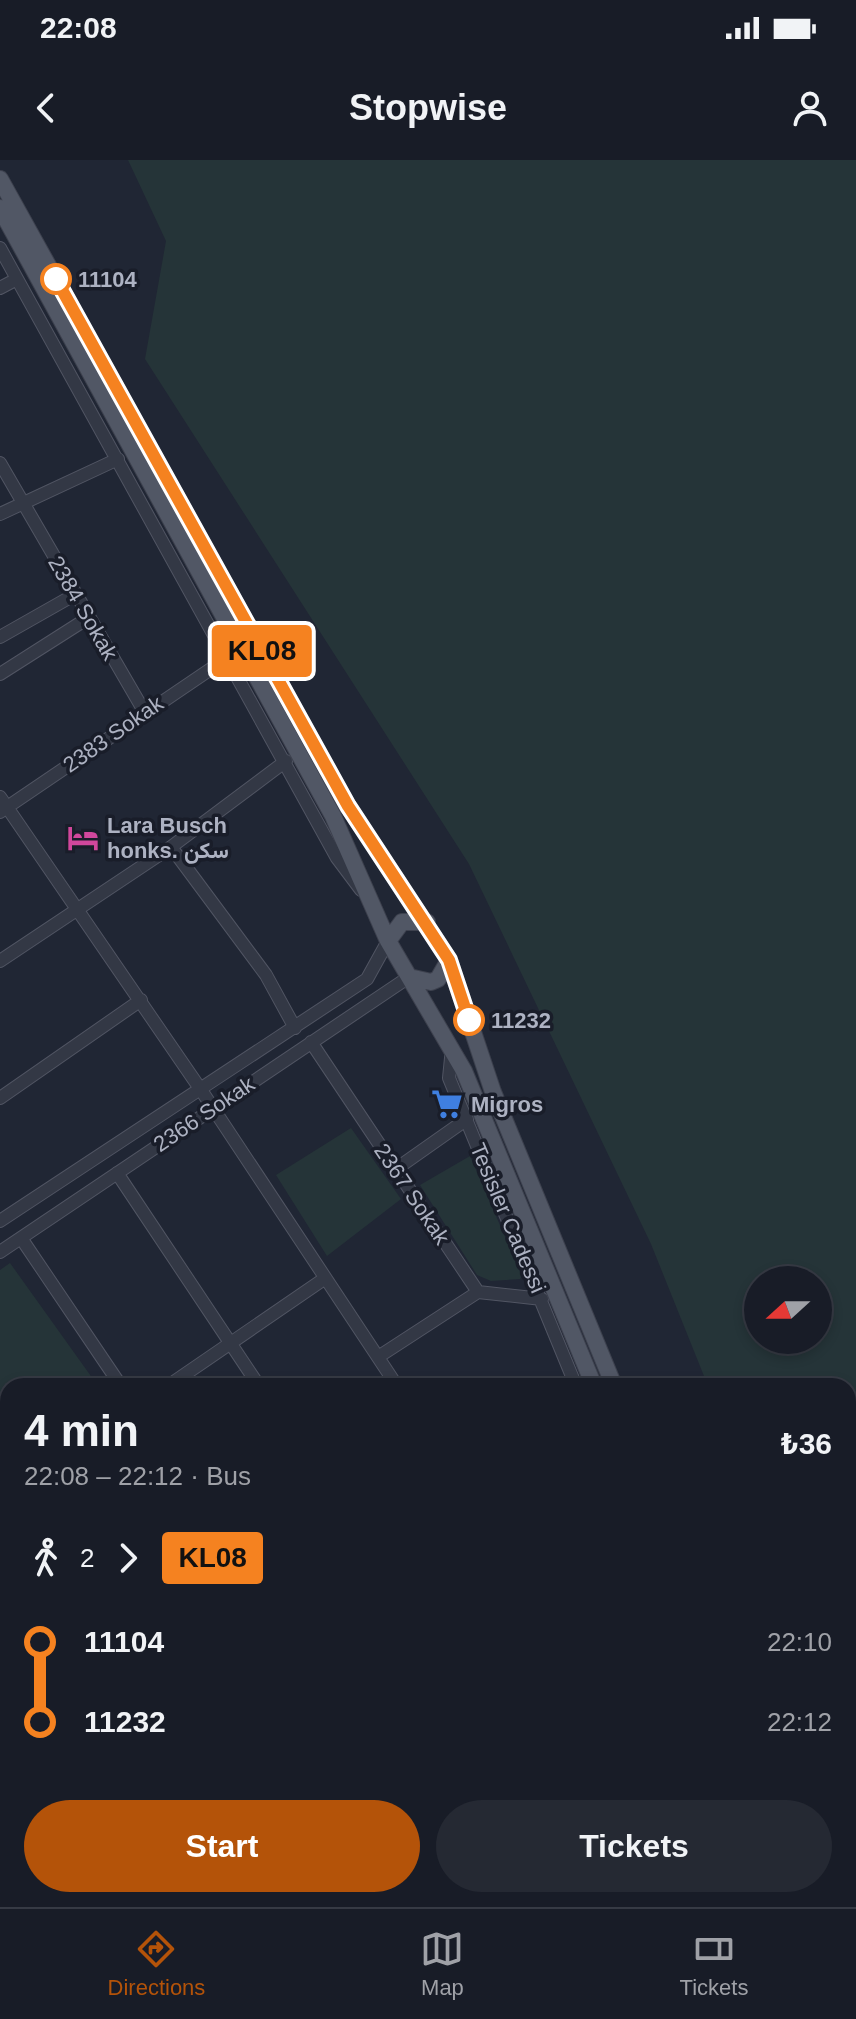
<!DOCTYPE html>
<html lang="en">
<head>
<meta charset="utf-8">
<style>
  body { margin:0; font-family:Helvetica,Vazirmatn,sans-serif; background:#252933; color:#f1f3f6; height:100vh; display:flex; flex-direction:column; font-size:30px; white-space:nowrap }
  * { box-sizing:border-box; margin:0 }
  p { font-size:26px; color:#9fa1a7 }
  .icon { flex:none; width:44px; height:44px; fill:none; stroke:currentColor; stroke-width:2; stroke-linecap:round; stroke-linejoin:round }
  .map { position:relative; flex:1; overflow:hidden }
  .side { position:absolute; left:0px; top:1218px; width:856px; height:530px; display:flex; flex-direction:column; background:#181c27; border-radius:24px 24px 0 0; box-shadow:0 4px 12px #0003,0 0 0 2px #363a44 }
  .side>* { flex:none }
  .badge { padding:0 16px; border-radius:6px; font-size:28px; line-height:52px }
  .needle { width:52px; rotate:249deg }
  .buttons { position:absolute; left:744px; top:1106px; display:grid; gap:16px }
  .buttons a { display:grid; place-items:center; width:88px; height:88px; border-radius:50%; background:#181c27; box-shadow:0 4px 12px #0003,0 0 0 2px #363a44; font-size:40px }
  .map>.badge { position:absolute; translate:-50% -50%; box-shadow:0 0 0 4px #fff }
  .legs { display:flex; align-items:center; gap:12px; height:88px; padding:0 24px; font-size:26px }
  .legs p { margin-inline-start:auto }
  .summary { display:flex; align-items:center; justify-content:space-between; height:136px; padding:0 24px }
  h1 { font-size:44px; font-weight:700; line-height:60px }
  .primary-button { display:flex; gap:16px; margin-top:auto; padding:16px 24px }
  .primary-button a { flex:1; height:92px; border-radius:48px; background:#b45309; color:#fff; font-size:32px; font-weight:700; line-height:92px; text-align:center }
  .primary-button a+a { background:#252933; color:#f1f3f6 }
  ul { padding:0 24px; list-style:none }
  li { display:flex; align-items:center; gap:28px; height:80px; font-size:30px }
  li i { display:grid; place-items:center; width:12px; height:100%; margin:0 10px; background:currentColor }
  li i::after { content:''; width:20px; height:20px; margin:-10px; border:6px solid; border-radius:50%; background:#181c27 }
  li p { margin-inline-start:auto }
  li:first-child i { background:linear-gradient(#0000 50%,currentColor 0) }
  li:last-child i { background:linear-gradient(currentColor 50%,#0000 0) }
  .status { display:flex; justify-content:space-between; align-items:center; height:56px; padding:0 40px; background:#181c27; direction:ltr }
  .status svg { height:22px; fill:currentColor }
  header { display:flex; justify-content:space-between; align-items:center; height:104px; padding:0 24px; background:#181c27; font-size:36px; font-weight:700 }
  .tabs { display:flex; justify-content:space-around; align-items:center; height:112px; border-top:2px solid #363a44; background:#181c27; font-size:22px; color:#9fa1a7 }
  .tabs a { display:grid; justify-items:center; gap:4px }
  .tabs .current { color:#b45309 }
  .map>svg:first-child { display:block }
</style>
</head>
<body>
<div class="status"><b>22:08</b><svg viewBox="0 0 49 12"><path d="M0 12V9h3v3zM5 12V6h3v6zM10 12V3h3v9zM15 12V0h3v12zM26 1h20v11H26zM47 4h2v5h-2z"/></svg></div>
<header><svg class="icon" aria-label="back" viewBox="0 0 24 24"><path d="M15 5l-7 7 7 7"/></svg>Stopwise<svg class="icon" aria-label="person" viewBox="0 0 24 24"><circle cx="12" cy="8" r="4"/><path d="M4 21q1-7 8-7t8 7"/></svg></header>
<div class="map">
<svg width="856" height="1747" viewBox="0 0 856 1747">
  <rect width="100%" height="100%" fill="#202634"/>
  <path fill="#253438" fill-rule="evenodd" d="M128 0H856V1584L848 1567V1226H708L651 1084 469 704 145 199 166 81ZM758 1120H818V1180H758Z
    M351 968 401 1039 327 1096 276 1015Z
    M470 996 522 1116 520 1119 491 1121 477 1115 420 1025Z
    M10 1103 98 1226H8V1279L0 1268V1110Z
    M8 1347V1558L0 1555V1351Z
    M0 1581 8 1584V1740H58L55 1747H0Z
    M310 1740H452L457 1747H307Z"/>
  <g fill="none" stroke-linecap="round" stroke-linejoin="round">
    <defs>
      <path id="minor" d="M0 88 337 698 361 730
        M0 128 17 119
        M0 303 144 551
        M0 354 118 299
        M0 477 74 435
        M0 514 88 458
        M0 637 201 930 397 1226
        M0 652 227 498
        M171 687 266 815 295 868
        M0 801 171 687 286 601
        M311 882 478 1132 542 1139
        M452 888 449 918 576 1226
        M0 938 141 840
        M396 1009 467 959
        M117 1013 259 1226
        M0 1061 367 819 388 781
        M21 1078 121 1226
        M0 1092 409 817
        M378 1197 478 1132
        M168 1226 324 1119
        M0 1287 8 1299
        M0 1337 8 1333
        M0 1569 8 1572
        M151 1740 166 1747
        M466 1740 471 1747
        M598 1740 603 1747
        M67 1747 69 1740
        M290 1747 293 1740
        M663 1747 672 1740"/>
      <path id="major" d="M0 19 348 646 449 800 493 932 614 1226
        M0 48 333 656 388 781 464 911 594 1226
        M388 781 402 762H427
        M409 817 431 822 438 819 449 800
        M804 1740 807 1747
        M825 1740 829 1747"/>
    </defs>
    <use href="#minor" stroke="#515563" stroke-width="14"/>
    <use href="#major" stroke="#3d414e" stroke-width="18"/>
    <use href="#minor" stroke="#333845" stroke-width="12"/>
    <use href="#major" stroke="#515765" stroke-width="16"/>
  </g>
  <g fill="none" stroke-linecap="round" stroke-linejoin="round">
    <defs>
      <path id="line-1" d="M56 119 348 646 449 800 469 860"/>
    </defs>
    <use href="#line-1" stroke="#fff" stroke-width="18"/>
    <use href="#line-1" stroke="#f58220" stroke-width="12"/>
  </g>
  <defs>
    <symbol id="hotel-bare" viewBox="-9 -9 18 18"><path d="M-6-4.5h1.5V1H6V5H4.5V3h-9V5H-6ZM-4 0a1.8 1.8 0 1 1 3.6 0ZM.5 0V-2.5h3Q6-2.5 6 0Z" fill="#d1479c" stroke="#191d29" stroke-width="2.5" paint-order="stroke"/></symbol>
    <symbol id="supermarket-bare" viewBox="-9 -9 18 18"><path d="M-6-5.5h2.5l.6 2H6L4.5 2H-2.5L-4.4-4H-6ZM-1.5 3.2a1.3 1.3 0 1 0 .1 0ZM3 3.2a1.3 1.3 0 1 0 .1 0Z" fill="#3f7fe0" stroke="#191d29" stroke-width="2.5" paint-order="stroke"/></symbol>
  </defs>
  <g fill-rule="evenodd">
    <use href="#hotel-bare" x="61" y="656" width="44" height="44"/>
    <use href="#supermarket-bare" x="425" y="922" width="44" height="44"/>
  </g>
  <g fill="#fff" stroke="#f58220" stroke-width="4">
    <circle cx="56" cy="119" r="14"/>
    <circle cx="469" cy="860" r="14"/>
  </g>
  <g text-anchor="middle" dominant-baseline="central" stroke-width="7" stroke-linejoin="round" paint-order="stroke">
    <g font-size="22" font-weight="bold" fill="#adb2c2" stroke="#191d29" text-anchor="start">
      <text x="78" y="119">11104</text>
      <text x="491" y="860">11232</text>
    </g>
    <g font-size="22" fill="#adb2c2" stroke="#191d29">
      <text transform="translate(83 448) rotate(60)">2384 Sokak</text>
      <text transform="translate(113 574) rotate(-35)">2383 Sokak</text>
      <text transform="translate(204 954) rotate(-34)">2366 Sokak</text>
      <text transform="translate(412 1034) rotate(56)">2367 Sokak</text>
      <text transform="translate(508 1058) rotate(67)">Tesisler Cadessi</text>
    </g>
    <g font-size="22" font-weight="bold" fill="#adb2c2" stroke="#191d29" text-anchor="start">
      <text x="107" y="665">Lara Busch<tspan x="107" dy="25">honks. سكن</tspan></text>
      <text x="471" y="944">Migros</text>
    </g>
  </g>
</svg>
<div class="buttons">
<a><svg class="needle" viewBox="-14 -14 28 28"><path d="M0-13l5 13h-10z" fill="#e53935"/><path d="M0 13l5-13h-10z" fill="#9fa1a7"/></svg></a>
</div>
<b class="badge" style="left:262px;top:491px;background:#f58220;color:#111">KL08</b>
<section class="side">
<div class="summary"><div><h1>4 min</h1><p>22:08 – 22:12 · Bus</p></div><b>₺36</b></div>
<div class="legs"><svg class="icon" aria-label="walk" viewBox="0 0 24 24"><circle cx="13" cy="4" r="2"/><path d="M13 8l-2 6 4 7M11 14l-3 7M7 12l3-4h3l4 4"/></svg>2<svg class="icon" aria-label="forward" viewBox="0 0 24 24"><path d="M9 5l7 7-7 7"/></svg><b class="badge" style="background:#f58220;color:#111">KL08</b></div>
<ul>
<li><i style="color:#f58220"></i><b>11104</b><p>22:10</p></li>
<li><i style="color:#f58220"></i><b>11232</b><p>22:12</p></li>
</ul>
<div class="primary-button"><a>Start</a><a>Tickets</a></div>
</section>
</div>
<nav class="tabs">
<a class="current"><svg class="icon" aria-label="directions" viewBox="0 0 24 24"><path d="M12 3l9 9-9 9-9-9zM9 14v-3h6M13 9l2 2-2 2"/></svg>Directions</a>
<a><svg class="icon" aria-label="map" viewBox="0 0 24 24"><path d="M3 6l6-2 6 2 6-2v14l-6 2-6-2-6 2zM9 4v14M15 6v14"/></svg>Map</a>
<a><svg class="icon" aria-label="tickets" viewBox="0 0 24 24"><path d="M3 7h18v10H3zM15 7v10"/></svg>Tickets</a>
</nav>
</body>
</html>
